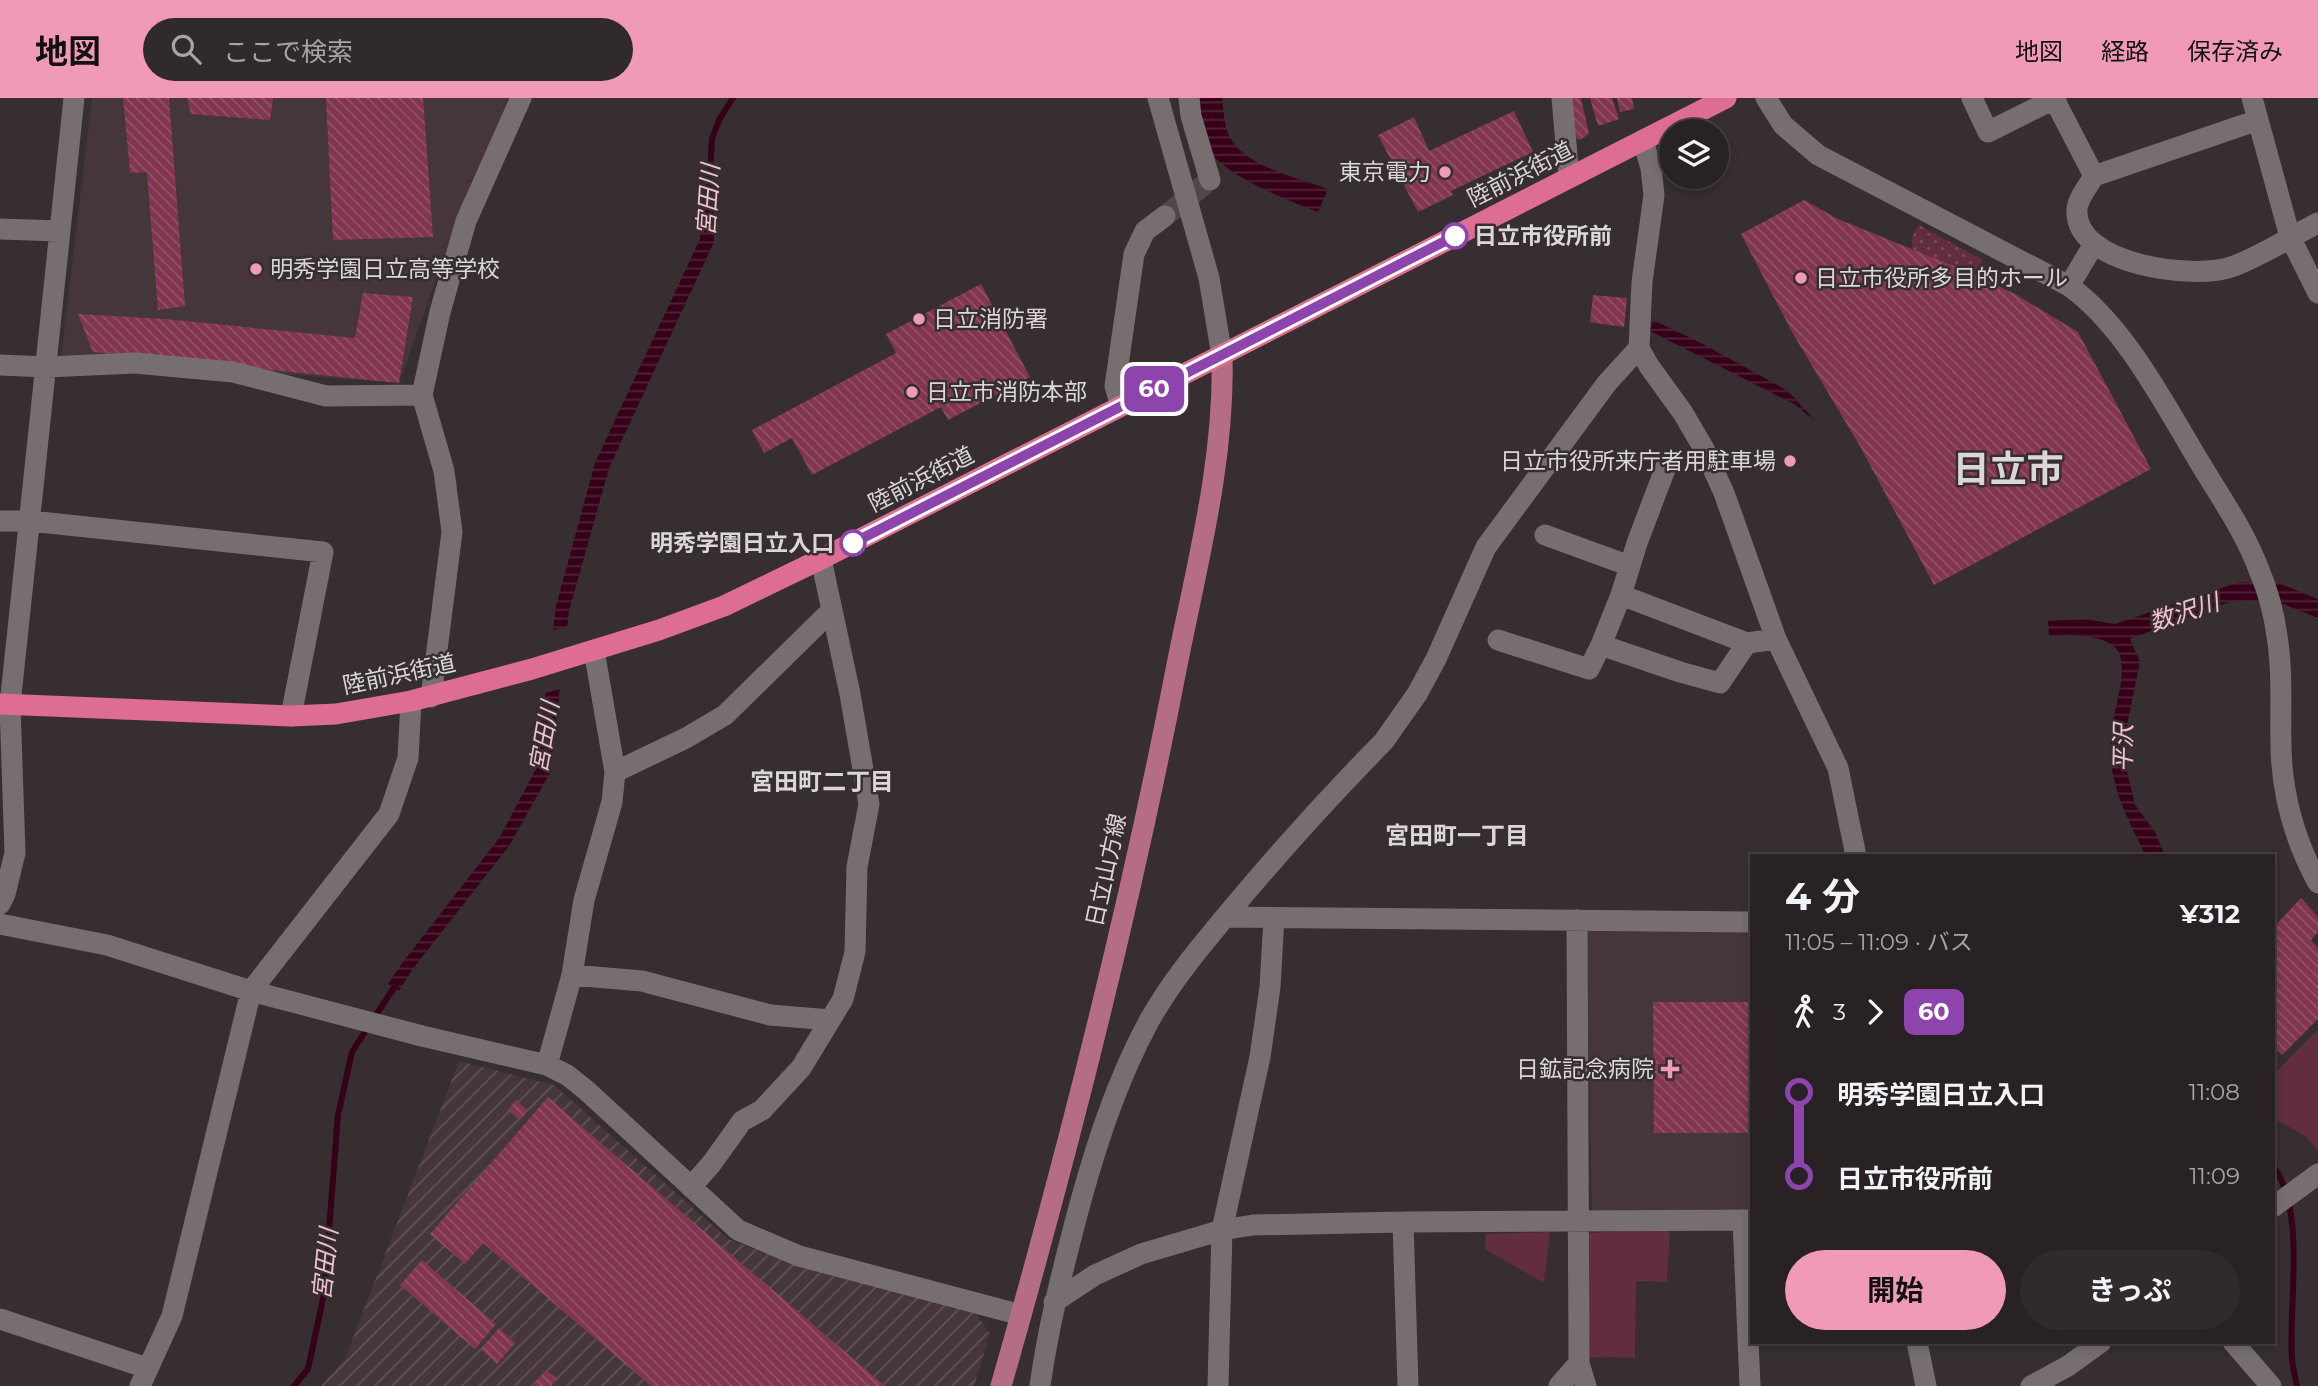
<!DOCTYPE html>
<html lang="ja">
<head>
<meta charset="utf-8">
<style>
  body { margin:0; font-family:Montserrat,"Noto Sans JP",sans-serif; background:#302a2c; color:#f1f3f6; height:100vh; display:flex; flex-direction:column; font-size:26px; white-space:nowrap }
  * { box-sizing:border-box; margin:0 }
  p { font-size:23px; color:#a5a4a6 }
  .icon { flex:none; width:38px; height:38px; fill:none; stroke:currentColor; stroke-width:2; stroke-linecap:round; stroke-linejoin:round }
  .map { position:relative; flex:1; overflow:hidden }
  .side { position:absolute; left:1750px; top:756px; width:525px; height:490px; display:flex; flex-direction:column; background:#282224; border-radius:0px; box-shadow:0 4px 10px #0003,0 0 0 2px #443f41 }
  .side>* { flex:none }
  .badge { padding:0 14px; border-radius:10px; font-size:24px; line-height:46px }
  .controls { position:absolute; left:1659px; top:21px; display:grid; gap:14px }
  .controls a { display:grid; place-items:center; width:70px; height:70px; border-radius:50%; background:#282224; box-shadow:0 4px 10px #0003,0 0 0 2px #443f41; font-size:35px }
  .map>.badge { position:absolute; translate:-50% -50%; box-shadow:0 0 0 4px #fff }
  .legs { display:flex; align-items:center; gap:10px; height:77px; padding:0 35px; font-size:23px }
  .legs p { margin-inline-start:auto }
  .headline { display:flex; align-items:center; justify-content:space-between; height:119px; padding:0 35px }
  h1 { font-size:38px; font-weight:700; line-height:52px }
  .action { display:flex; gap:14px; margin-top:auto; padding:14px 35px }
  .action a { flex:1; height:80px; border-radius:42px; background:#f09ab5; color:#111; font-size:28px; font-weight:700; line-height:80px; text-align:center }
  .action a+a { background:#302a2c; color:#f1f3f6 }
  ul { padding:0 35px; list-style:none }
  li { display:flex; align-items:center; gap:24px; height:84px; font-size:26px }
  li i { display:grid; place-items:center; width:10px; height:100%; margin:0 9px; background:currentColor }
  li i::after { content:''; width:18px; height:18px; margin:-9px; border:5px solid; border-radius:50%; background:#282224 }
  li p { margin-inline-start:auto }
  li:first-child i { background:linear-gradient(#0000 50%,currentColor 0) }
  li:last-child i { background:linear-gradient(currentColor 50%,#0000 0) }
  header { display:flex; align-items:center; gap:42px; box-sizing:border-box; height:98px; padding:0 35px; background:#f09ab5; color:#111 }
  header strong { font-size:33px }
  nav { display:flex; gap:38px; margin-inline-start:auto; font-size:24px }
  .search { width:490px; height:63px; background:#302a2c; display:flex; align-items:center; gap:18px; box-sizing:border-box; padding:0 24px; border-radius:38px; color:#a5a4a6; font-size:26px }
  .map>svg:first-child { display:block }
</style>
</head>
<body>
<header>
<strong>地図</strong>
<div class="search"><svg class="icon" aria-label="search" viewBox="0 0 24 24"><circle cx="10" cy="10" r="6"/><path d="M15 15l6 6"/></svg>ここで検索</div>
<nav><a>地図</a><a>経路</a><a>保存済み</a></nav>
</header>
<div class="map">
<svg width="2318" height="1288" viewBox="0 0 2318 1288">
  <defs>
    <pattern id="industrial-furrows" width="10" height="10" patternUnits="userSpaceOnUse" patternTransform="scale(1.75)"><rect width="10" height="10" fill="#45363a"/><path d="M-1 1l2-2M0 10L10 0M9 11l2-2" fill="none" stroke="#5f5256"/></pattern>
    <pattern id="grass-dots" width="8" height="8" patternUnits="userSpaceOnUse" patternTransform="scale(1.75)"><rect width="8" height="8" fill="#612d3f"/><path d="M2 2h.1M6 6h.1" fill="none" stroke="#774b5a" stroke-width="1.8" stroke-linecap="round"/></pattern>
    <pattern id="water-rules" width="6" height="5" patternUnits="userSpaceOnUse" patternTransform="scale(1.75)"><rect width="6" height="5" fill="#360018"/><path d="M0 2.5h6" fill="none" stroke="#522439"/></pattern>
    <pattern id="building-back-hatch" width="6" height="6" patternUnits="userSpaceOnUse" patternTransform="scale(1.75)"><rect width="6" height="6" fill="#813551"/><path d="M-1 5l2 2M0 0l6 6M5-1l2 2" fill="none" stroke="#925269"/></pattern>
  </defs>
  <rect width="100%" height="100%" fill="#362e30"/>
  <path fill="#45363a" d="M92 0H513L471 84 399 285 61 259Z
    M1752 830V1111L1592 1114 1586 831Z"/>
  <path fill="url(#industrial-furrows)" d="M459 963 554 987 728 1141 804 1170 975 1214 990 1236 974 1288H321L345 1261Z"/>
  <path fill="url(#grass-dots)" d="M1919 127 1983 162 1970 179 1915 158 1911 141Z"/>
  <path fill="#612d3f" d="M2318 932V1051L2317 1052 2307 1039 2273 1020V977Z
    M1670 1131 1667 1184 1636 1183 1635 1260 1587 1259V1135Z
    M1550 1134 1544 1185 1485 1151 1486 1136Z"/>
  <path fill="url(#water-rules)" d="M1199 0H1222C1224 16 1224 34 1235 47 1254 70 1300 81 1328 91L1318 114C1291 104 1224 77 1210 53 1201 38 1200 17 1199 0Z
    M700 112 714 114V144L609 370 569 513 550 675 509 748 412 872 399 893 388 886 403 864 500 739 537 669 556 508 595 365 700 141Z
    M1653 222 1701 245 1788 293 1816 324 1794 306 1650 233Z
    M2239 484 2281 486 2318 501V520L2273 502 2232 503 2130 541 2140 564 2122 652 2135 707 2155 734 2165 758H2146C2126 718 2106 681 2111 635 2113 613 2128 577 2119 555 2110 535 2067 537 2049 537L2048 523 2083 521 2115 526Z"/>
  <path fill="#362e30" d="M571 527 564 590 542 596 550 533Z"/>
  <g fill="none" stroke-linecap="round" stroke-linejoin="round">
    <path stroke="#360018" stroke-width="6" d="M707 121 712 41 719 22 733 0
      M374 920 397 885
      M2273 1068C2307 1113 2288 1206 2292 1261 2293 1270 2295 1279 2297 1288
      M294 1288 308 1271 324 1196 338 1017 352 954 368 929"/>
  </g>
  <path fill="url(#building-back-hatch)" d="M123 0H169L185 208 158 212 147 74 130 75Z
    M187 0H273L270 22 191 16Z
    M326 0H423L433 139 333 142Z
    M1566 0H1581L1589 36 1580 42 1570 36Z
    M1590 0H1612L1619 21 1598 28Z
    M1617 0H1632L1634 11 1620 14Z
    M1514 13 1533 54 1451 93 1453 97 1418 114 1378 37 1414 19 1429 53Z
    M1804 102 1838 121 1978 178 2015 196 2078 234 2151 371 1934 487 1861 350 1792 234 1741 136Z
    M981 186 1030 279 948 322 941 309 812 377 792 340 764 355 752 332 896 255 886 236Z
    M363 195 413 199 399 285 93 254 78 216 165 221 355 240Z
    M1593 197 1627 200 1624 229 1590 224Z
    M2301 800 2318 819V834L2311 842 2318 850V921L2282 957 2273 948V830Z
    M1653 904H1752V1035H1654Z
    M548 999 582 1029 885 1288H651L483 1145 465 1166 430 1136Z
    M516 1002 528 1013 520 1022 508 1012Z
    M422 1162 496 1226 475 1251 400 1187Z
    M499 1230 515 1245 497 1266 481 1251Z
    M546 1272 557 1281 551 1288H536L534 1286Z"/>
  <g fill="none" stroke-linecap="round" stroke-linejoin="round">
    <path stroke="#4f4749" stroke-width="21" stroke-dasharray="21 10" stroke-linecap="butt" d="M1165 118 1210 82"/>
    <path stroke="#776e70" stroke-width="21" d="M1189 0 1191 18 1210 82
      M1562 0 1569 80
      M1972 0 1988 34 2056 0
      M2252 0 2290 139 2318 195
      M2054 1 2094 78
      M2258 22 2094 78C2089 87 2078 100 2077 111 2073 167 2194 182 2231 169 2258 160 2292 138 2318 125
      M1643 43 1651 70 1654 97 1642 184 1639 250 1649 268 1683 315 1704 351 1724 395 1776 541 1838 670 1856 758
      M0 131 59 133
      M2069 188 2094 146
      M0 267 47 269 135 265 233 274 326 298 422 297
      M1121 308 1115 288 1134 156 1145 133 1165 118
      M1667 366 1637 445 1621 497 1747 545 1776 541
      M0 423H30L323 454 291 618
      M1545 437 1630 468
      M1621 497 1601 547 1680 574 1720 585 1747 545
      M1498 542 1589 571 1601 547
      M431 599 452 434 444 373 422 297 440 214 466 123 521 0
      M615 674 686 640 725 617 832 512
      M0 806 5 796 15 755 10 607 74 0
      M1225 819 1752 824
      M1577 822 1579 1265 1586 1288
      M0 826 107 847 251 893 422 938 547 967 567 977 586 992 738 1132 799 1158 1021 1217
      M572 877 642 883 770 917 830 922
      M547 967 572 877 584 802 612 704 615 674 594 552
      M691 1089 712 1065 742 1023 762 1012 801 970 843 901 855 854 857 769 869 706 850 596 821 461
      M2273 1109 2318 1076
      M1743 1122 1750 1288
      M1403 1124 1408 1288
      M1054 1204 1095 1177 1141 1156 1222 1132 1253 1127 1403 1124 1752 1122
      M0 1221 147 1270
      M1917 1244 1926 1288
      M2233 1244 2271 1288
      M140 1288 172 1218 251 893 389 716 408 660 411 603
      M1040 1288C1048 1230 1062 1174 1077 1117 1095 1050 1116 984 1149 923 1172 882 1201 848 1231 812 1280 753 1331 697 1384 643L1417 596 1436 561 1486 449 1607 285 1639 250
      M1218 1288 1222 1132 1260 959 1270 889 1274 820
      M1559 1288 1579 1265
      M2031 1288 2068 1268 2101 1244"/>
    <path stroke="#776e70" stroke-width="21" d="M1158 0 1209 180 1222 258
      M1766 0 1783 27 1818 57 2069 188C2125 228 2165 307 2200 365 2221 400 2245 434 2259 472 2268 493 2274 515 2277 538 2283 575 2280 611 2281 649 2282 697 2295 743 2318 785"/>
    <path stroke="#b56d86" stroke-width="21" d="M1001 1288C1069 1050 1130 810 1177 567 1197 466 1225 362 1222 258"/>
    <path stroke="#de6d94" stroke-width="21" d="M0 606 291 618 336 616 411 603 532 571 659 532 724 508 821 461 1726 0"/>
  </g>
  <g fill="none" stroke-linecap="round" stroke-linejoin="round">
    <defs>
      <path id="line-1" d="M853 445 1455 138"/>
    </defs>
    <use href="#line-1" stroke="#fff" stroke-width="16"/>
    <use href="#line-1" stroke="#8e44ad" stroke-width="10"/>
  </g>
  <g fill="#f09ab5" stroke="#362e30" stroke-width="2.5">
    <circle cx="1445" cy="74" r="7"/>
    <circle cx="256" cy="171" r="7"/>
    <circle cx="1801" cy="180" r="7"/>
    <circle cx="919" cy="221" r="7"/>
    <circle cx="912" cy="294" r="7"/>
    <circle cx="1790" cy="363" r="7"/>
    <path d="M1666.5 960.5h7v7h7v7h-7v7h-7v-7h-7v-7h7z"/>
  </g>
  <g fill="#fff" stroke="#8e44ad" stroke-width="3.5">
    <circle cx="1455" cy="138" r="12"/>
    <circle cx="853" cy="445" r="12"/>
  </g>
  <g text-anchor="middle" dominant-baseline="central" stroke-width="5" stroke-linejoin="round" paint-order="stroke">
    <g font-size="23" fill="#dbd6d7" stroke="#362e30" text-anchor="start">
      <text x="1431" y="74" text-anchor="end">東京電力</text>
      <text x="270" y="171">明秀学園日立高等学校</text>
      <text x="1815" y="180">日立市役所多目的ホール</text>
      <text x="933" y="221">日立消防署</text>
      <text x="926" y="294">日立市消防本部</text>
      <text x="1776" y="363" text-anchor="end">日立市役所来庁者用駐車場</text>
      <text x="1654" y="971" text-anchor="end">日鉱記念病院</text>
    </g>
    <g font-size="23" fill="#dbd6d7" stroke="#362e30">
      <text transform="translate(1520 76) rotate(-27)">陸前浜街道</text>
      <text transform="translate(921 381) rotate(-27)">陸前浜街道</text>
      <text transform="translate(399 576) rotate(-12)">陸前浜街道</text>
      <text transform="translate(1106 772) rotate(-78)">日立山方線</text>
    </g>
    <g font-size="23" font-weight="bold" fill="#dbd6d7" stroke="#362e30" text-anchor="start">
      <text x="1474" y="138">日立市役所前</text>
      <text x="834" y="445" text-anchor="end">明秀学園日立入口</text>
    </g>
    <g font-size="24" font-style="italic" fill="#f1c2cf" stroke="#362e30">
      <text transform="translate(708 102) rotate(-86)">宮田川</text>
      <text transform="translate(2184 514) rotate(-18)">数沢川</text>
      <text transform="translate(544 639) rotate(-80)">宮田川</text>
      <text transform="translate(2123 650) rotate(-89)">平沢</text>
      <text transform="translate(325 1166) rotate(-84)">宮田川</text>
    </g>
    <g font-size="24" font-weight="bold" fill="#dbd6d7" stroke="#362e30">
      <text x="822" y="683">宮田町二丁目</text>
      <text x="1457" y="737">宮田町一丁目</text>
    </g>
    <g font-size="37" font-weight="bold" fill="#dbd6d7" stroke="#362e30">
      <text x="2008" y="370">日立市</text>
    </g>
  </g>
</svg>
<div class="controls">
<a><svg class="icon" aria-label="layers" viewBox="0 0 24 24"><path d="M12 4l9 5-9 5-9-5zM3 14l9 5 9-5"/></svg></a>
</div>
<b class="badge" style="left:1154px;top:291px;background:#8e44ad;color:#fff">60</b>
<section class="side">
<div class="headline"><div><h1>4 分</h1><p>11:05 – 11:09 · バス</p></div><b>¥312</b></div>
<div class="legs"><svg class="icon" aria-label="walk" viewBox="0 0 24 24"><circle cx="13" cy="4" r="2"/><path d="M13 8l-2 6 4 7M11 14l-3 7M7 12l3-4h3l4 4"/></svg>3<svg class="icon" aria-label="forward" viewBox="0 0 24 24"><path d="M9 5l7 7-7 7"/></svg><b class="badge" style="background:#8e44ad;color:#fff">60</b></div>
<ul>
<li><i style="color:#8e44ad"></i><b>明秀学園日立入口</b><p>11:08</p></li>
<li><i style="color:#8e44ad"></i><b>日立市役所前</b><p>11:09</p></li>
</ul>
<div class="action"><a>開始</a><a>きっぷ</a></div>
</section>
</div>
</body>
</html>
